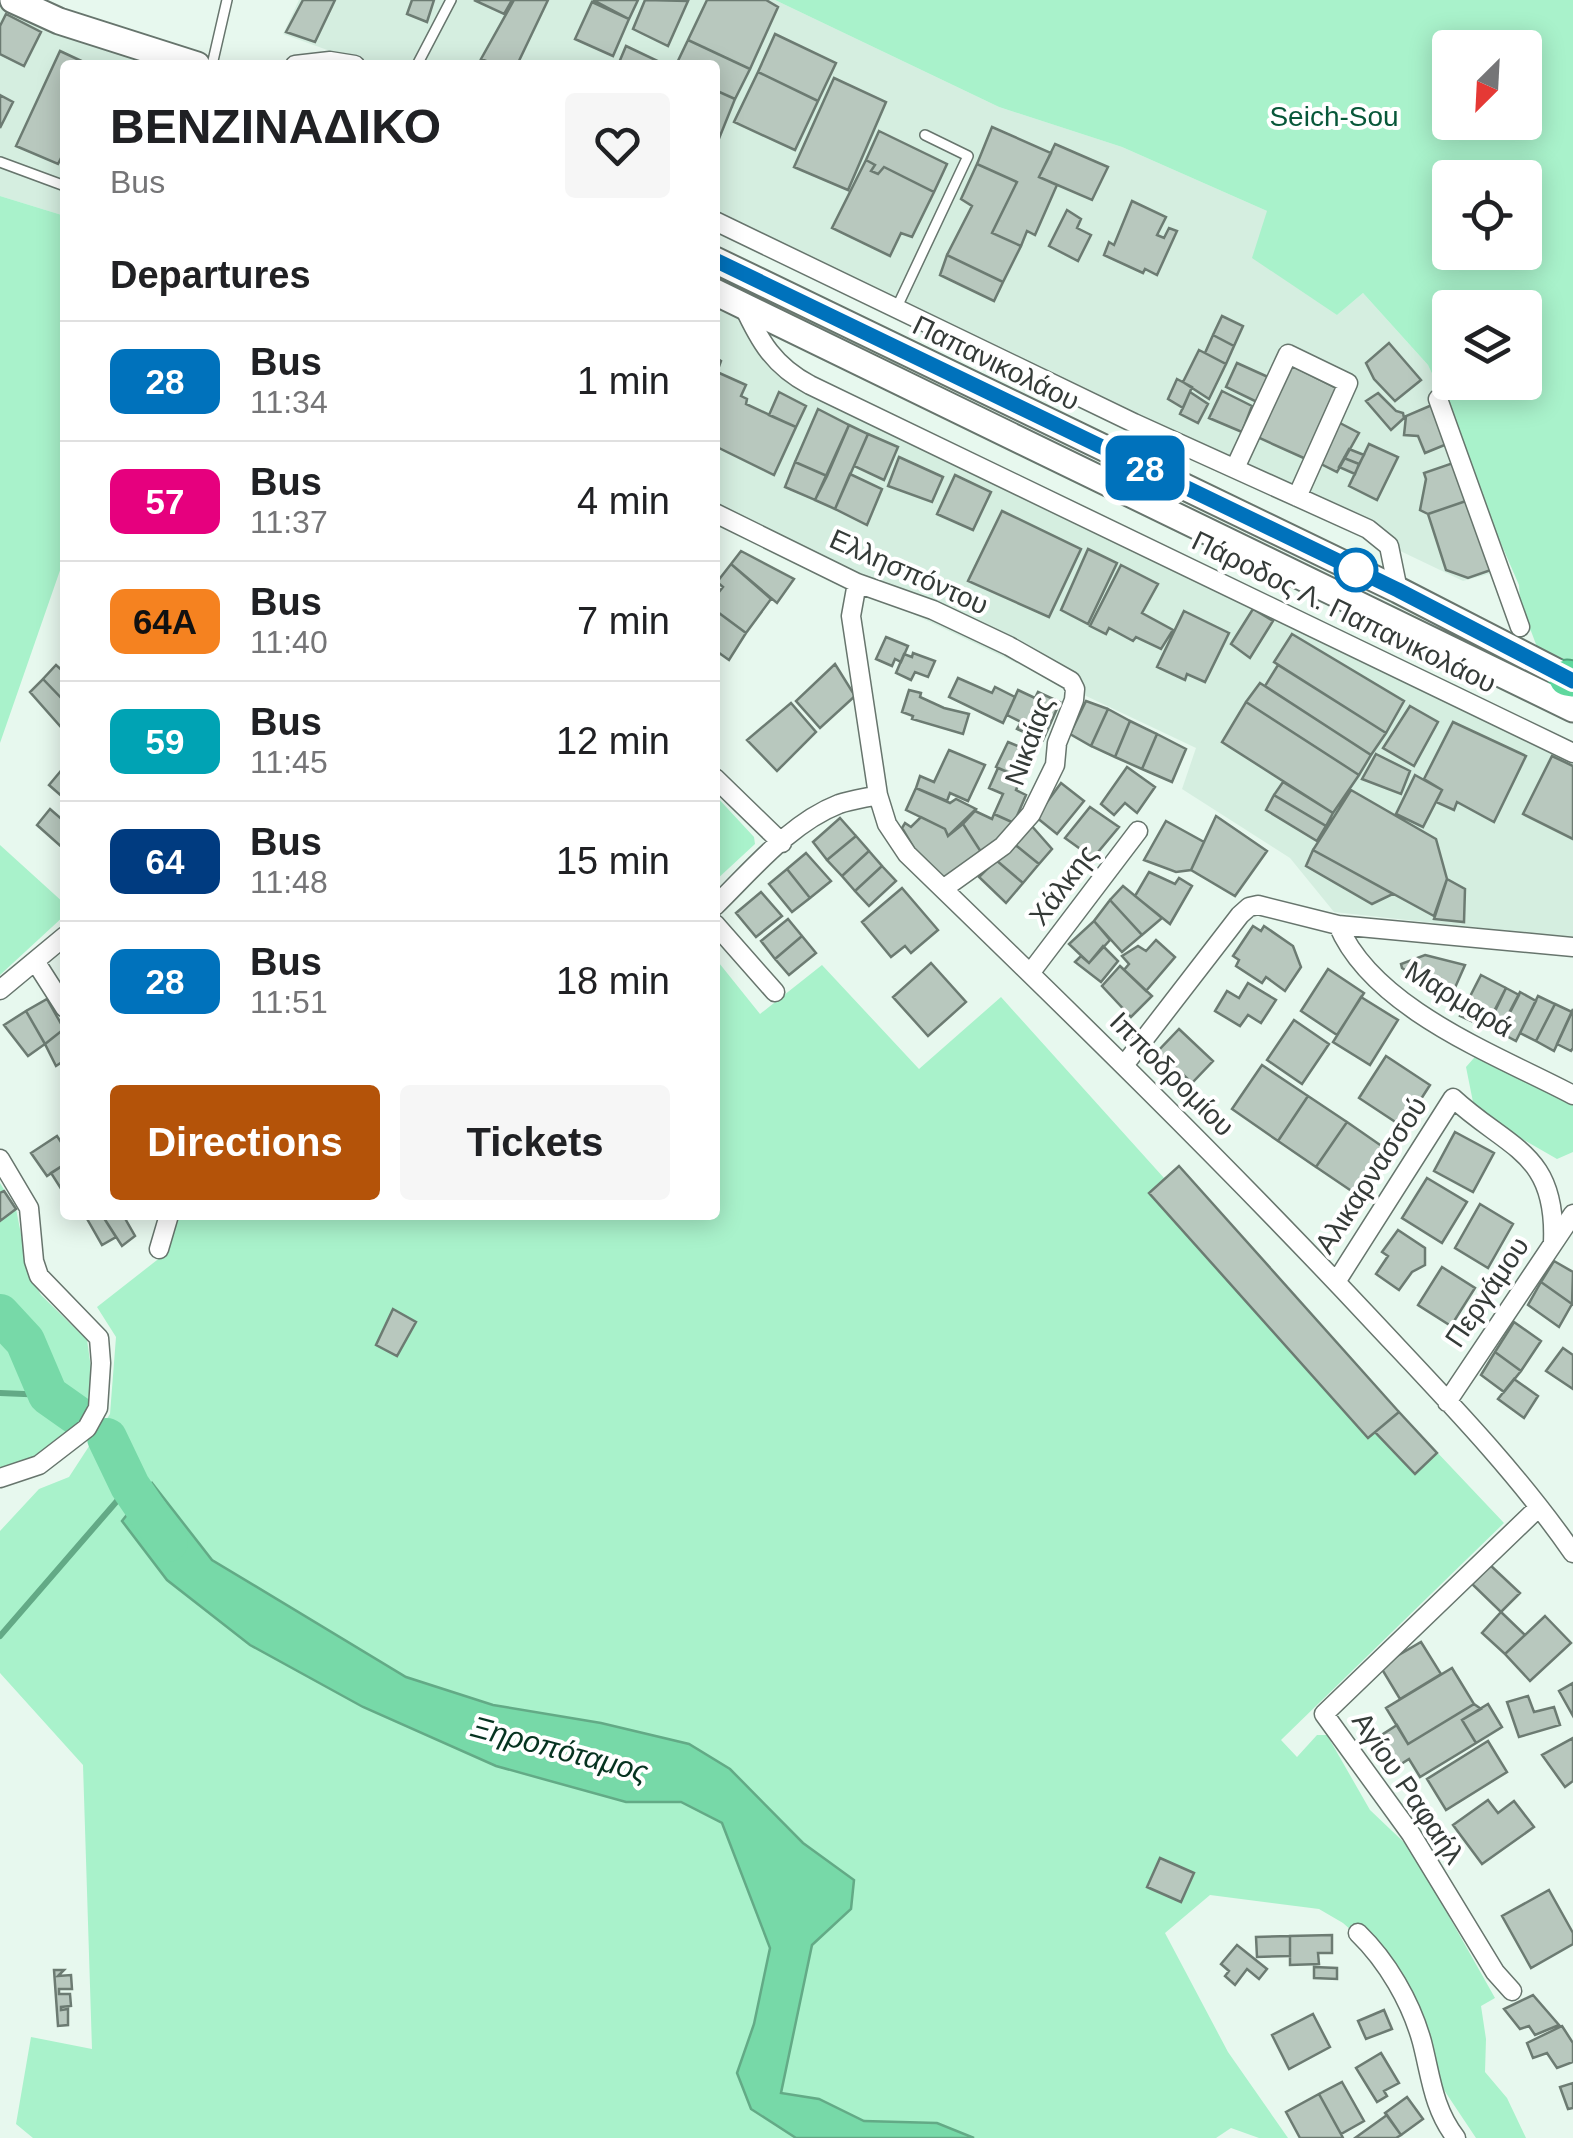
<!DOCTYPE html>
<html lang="en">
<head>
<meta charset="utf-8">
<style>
  body { margin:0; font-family:Helvetica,sans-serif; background:#f6f6f6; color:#202124; height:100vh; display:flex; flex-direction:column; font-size:38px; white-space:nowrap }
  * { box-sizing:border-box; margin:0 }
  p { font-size:32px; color:#757577 }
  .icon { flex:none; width:55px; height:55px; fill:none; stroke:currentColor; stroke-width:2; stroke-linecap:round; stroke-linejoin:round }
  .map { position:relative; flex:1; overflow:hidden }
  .panel { position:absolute; left:60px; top:60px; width:660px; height:1160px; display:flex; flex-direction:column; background:#fff; border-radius:10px; box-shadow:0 5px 25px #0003 }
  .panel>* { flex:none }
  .badge { padding:0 20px; border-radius:15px; font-size:35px; line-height:65px }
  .needle { width:65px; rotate:204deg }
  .fabs { position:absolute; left:1432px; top:30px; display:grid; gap:20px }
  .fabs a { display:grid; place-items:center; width:110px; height:110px; border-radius:10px; background:#fff; box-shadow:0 5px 25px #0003; font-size:50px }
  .map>.badge { position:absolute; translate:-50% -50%; box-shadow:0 0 0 5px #fff }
  h2 { padding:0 50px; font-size:38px; line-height:90px }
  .round { display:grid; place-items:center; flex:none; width:105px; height:105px; border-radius:10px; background:#f6f6f6 }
  .summary { display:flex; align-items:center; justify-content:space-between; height:170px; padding:0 50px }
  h1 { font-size:48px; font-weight:600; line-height:75px }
  .cta { display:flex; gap:20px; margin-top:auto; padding:20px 50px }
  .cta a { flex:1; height:115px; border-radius:10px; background:#b45309; color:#fff; font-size:40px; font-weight:600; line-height:115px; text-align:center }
  .cta a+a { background:#f6f6f6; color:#202124 }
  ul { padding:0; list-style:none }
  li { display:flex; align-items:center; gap:30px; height:120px; padding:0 50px; border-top:2px solid #e0e0e0 }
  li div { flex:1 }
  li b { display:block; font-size:38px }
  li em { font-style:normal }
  li .badge { min-width:110px; font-weight:700; text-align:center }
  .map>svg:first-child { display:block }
</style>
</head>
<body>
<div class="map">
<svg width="1573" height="2138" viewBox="0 0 1573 2138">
  <rect width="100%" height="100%" fill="#e7f8ee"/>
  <path fill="#d5eee0" d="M0 0H9L63 30 147 65H65V216L0 196Z
    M299 0H775L999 107 1122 147 1267 211 1337 315 1363 293 1428 365 1462 438 1508 562 1496 572 1463 581 715 223V65H369L283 34Z
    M715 295 738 305 783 373 1573 755V938L1334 912 1290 858 1182 789 1196 748 715 520Z"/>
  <path fill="#a9f2cb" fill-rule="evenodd" d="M775 0H1573V665L1537 647 1531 631 1521 621 1519 585 1489 516 1462 438 1428 365 1363 293 1337 315 1252 258 1267 211 1122 147 999 107ZM1450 48H1525V122H1450ZM1450 178H1525V252H1450ZM1450 308H1525V382H1450Z
    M0 196 65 216V556L0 743Z
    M715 795 754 837 755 844 715 881Z
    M0 845 65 904V915L0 975Z
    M715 958 760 1014 822 965 919 1069 1001 997 1164 1178 1179 1166 1399 1412 1504 1523 1281 1740 1297 1757 1317 1735H1327L1370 1810 1411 1849 1495 1998 1481 2006 1486 2039 1485 2072 1507 2098 1526 2138H1476L1438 2081 1419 2006 1395 1969 1343 1923 1319 1909 1210 1895 1165 1933 1228 2052 1288 2138H1259L1231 2128 1216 2138H33L16 2124 31 2037 92 2049 83 1765 0 1673V1531L39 1489 69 1477 110 1414 116 1337 97 1307 166 1253 176 1215H715Z
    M1481 1050 1573 1099V1152L1557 1159 1475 1112 1466 1067Z
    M0 1183 16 1209 29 1274 41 1295 87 1340 91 1368V1406L87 1418 34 1460 0 1472Z"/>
  <path fill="#77d9a8" stroke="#63aa86" stroke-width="2.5" d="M152 1483 212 1560 406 1677 493 1705 601 1723 689 1744 730 1769 803 1843 854 1880 851 1909 812 1945 781 2093 819 2099 864 2121 937 2123 974 2138H796L751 2109 737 2073 754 2024 770 1948 722 1823 681 1802H626L496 1766 363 1707 250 1645 167 1580 122 1521Z"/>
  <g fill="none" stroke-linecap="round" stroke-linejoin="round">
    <path stroke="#63aa86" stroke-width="6" d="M0 1393 48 1395
      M0 1636 130 1486"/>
    <path stroke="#77d9a8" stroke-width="40" d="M0 1314 25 1341 48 1395 82 1419
      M107 1438 130 1486 168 1542"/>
  </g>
  <path fill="#b8c8be" stroke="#6c7b72" stroke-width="2.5" d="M303 0H335L315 42 286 32Z
    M412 0H434L427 22 407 14Z
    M474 0H512L504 14Z
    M514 0H548L517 65H496L481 59Z
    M593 0H638L629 19Z
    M645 0 688 1 668 46 633 29Z
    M707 0H766L778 7 750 69 688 40Z
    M592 2 629 19 613 56 575 39Z
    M6 14 41 32 24 66 0 54V26Z
    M775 34 836 63 818 101 758 72Z
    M688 40 750 69 735 99 715 90V65H676Z
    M626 46 662 63 661 65H618Z
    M60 51 90 65H65V150L58 164 16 146Z
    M758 72 818 101 795 150 734 122Z
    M834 78 886 102 848 190 794 167Z
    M715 90 735 99 716 146H715Z
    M0 95 13 102 0 128Z
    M992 127 1051 153 1039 177 1057 185 1035 235 1027 231 1021 246 992 233 1017 182 977 164Z
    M879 131 947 164 934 192 884 167 878 174 871 171 875 165 866 160Z
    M1055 144 1108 167 1092 200 1039 177Z
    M866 160 875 165 871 171 878 174 884 167 934 192 912 237 901 233 890 256 832 228Z
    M977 164 1017 182 992 233 1021 246 1003 282 947 255 972 206 961 199Z
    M1132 201 1166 217 1157 235 1164 238 1169 228 1177 231 1157 275 1145 269 1143 273 1104 255 1109 242 1114 245Z
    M1067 210 1081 219 1077 228 1091 235 1078 261 1049 246Z
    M947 255 1003 282 994 301 940 275Z
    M1222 316 1243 326 1234 346 1213 335Z
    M1213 335 1234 346 1226 364 1205 353Z
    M1389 343 1421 380 1395 401 1374 379 1366 363Z
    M1199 350 1226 364 1209 399 1183 382Z
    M715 357 721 361 717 372 746 385 741 396 747 399 746 404 796 427 774 475 715 446Z
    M1237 363 1268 377 1257 402 1226 387Z
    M1291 365 1338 389 1306 459 1255 436Z
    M1177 379 1192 387 1183 408 1168 399Z
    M1222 391 1252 406 1242 432 1209 418Z
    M779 392 806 406 796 427 769 415Z
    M1190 392 1208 404 1198 423 1180 414Z
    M1378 393 1396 411 1403 413 1404 418 1391 430 1366 401Z
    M1432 405 1447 444 1425 453 1418 436 1404 435 1406 416Z
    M818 409 849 425 827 476 795 462Z
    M1338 422 1359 433 1337 472 1319 463Z
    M849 425 868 434 835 509 815 500Z
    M868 434 898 447 884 480 854 466Z
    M1369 444 1398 457 1377 500 1349 486Z
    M1349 449 1364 455 1359 464 1344 458Z
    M899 457 943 477 932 502 888 486Z
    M1344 458 1359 464 1355 474 1339 467Z
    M795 462 827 476 815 500 785 487Z
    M1453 463 1466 501 1428 514 1420 510 1426 479 1424 473Z
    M850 474 882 489 867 525 835 509Z
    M955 475 991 492 973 530 937 514Z
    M1466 501 1491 570 1468 578 1446 570 1428 514Z
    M1002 511 1081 549 1049 617 968 581Z
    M1088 549 1117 563 1088 624 1061 610Z
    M741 551 794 579 777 603 731 564Z
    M731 564 771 599 746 633 715 610V597L723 587 717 582Z
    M1121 565 1158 584 1142 613 1173 630 1161 649 1136 637 1133 641 1109 628 1106 634 1090 626Z
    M1253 609 1273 621 1250 658 1231 644Z
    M715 610 746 633 729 660 715 650Z
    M1184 611 1229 633 1205 682 1187 674 1185 680 1157 667Z
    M1292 634 1404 701 1386 733 1274 662Z
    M886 637 908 646 901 662 895 659 892 666 876 659Z
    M913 653 935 661 928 677 915 672 911 680 896 673 904 654 912 657Z
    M835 664 855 696 820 728 796 701Z
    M56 665 65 673V702L43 679Z
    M1278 665 1386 733 1371 755 1265 686Z
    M958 678 992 693 995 687 1015 697 1003 723 949 697Z
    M43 679 65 702V722L60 726 30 692Z
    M1260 683 1371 755 1359 775 1246 702Z
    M909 690 921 693 920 697 944 708 969 714 963 734 912 719 913 716 902 712Z
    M1018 690 1035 698 1038 692 1060 702 1043 740 1017 729 1021 722 1007 715Z
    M1086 701 1108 709 1091 746 1070 734Z
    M1246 702 1359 775 1333 813 1222 742Z
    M791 703 816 732 777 771 747 740Z
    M1410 706 1438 722 1414 766 1383 748Z
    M1108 709 1130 721 1115 757 1091 746Z
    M1130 721 1157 734 1142 769 1115 757Z
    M1453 722 1526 756 1494 822 1457 802 1454 810 1436 802 1442 790 1424 779Z
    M1157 734 1186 749 1172 782 1142 769Z
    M1008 742 1032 752 1021 778 996 767Z
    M949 750 985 765 968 801 950 793 947 801 916 788 920 776 934 782Z
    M1376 754 1410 771 1401 794 1362 779Z
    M1552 756 1573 766V839L1523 814Z
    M65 766V799L49 785Z
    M1127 767 1155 787 1137 813 1125 803 1114 815 1101 804Z
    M998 768 1021 778 1016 790 1026 795 1014 823 994 814 1003 794 989 788Z
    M1415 775 1442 790 1423 827 1396 814Z
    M1283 782 1333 813 1326 826 1274 795Z
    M1061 783 1084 801 1057 834 1036 817Z
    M916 788 950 803 956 799 976 809 948 836 945 829 906 810Z
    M1351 790 1436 839 1447 879 1434 916 1313 850Z
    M1274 795 1326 826 1317 841 1266 810Z
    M1090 807 1119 827 1093 858 1065 838Z
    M50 809 65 822V850L37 825Z
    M975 811 992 819 994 814 1014 823 983 855 963 824Z
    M1216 816 1267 851 1235 896 1191 870Z
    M921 817 945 829 948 836 963 824 983 855 941 885 924 865 902 828 905 823 911 827Z
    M840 818 856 836 827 860 813 842Z
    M1166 821 1204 842 1191 870 1176 872 1144 860Z
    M1030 824 1052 849 1039 864 1013 843Z
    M856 836 869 851 842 876 827 860Z
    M1013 843 1039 864 1023 883 996 860Z
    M1313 850 1393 894 1372 904 1306 866Z
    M869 851 882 866 855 891 842 876Z
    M806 853 831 881 810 898 787 869Z
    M996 860 1023 883 1006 903 979 877Z
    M882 866 896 881 869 906 855 891Z
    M787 869 810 898 792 912 769 884Z
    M1149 872 1175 884 1179 878 1192 886 1170 924 1135 896Z
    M1447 879 1465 889 1464 922 1434 919Z
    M1123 886 1162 918 1142 935 1110 900Z
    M902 888 938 930 911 953 905 946 891 957 862 922Z
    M761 892 782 916 756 937 736 913Z
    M1110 900 1142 935 1122 952 1094 921Z
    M788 919 802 936 775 959 761 941Z
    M1094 921 1110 940 1089 963 1069 944Z
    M1253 926 1261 931 1264 926 1293 946 1301 967 1285 991 1266 977 1262 983 1236 966 1239 960 1233 956Z
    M802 936 816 953 789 975 775 959Z
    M1156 940 1175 957 1146 991 1124 970 1129 964 1122 956 1138 946 1146 951Z
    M1103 946 1118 961 1101 982 1075 962 1081 956 1089 963Z
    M1425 955 1465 965 1450 999 1402 968 1401 964Z
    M931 963 966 1002 928 1036 893 997Z
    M1120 966 1152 996 1131 1017 1102 986Z
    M1328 969 1364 993 1337 1035 1301 1011Z
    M1481 975 1506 988 1487 1028 1460 1016Z
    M1248 983 1276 1000 1261 1023 1248 1015 1240 1026 1215 1011 1227 991 1239 998Z
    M1506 988 1519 995 1501 1030 1488 1023Z
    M1520 992 1536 1001 1516 1041 1499 1032Z
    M1538 996 1555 1004 1536 1041 1520 1033Z
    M1361 997 1398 1020 1370 1065 1333 1042Z
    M47 999 64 1029 45 1044 26 1011Z
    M1555 1004 1572 1012 1554 1051 1536 1041Z
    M1573 1009V1048L1571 1051 1557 1044Z
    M26 1011 45 1044 28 1056 4 1025Z
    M1294 1020 1329 1044 1302 1084 1267 1060Z
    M64 1029 65 1060 56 1066 45 1044Z
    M1179 1029 1213 1061 1192 1083 1158 1051Z
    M1386 1056 1430 1085 1403 1127 1359 1098Z
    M1262 1065 1308 1096 1278 1141 1232 1109Z
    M1308 1096 1347 1122 1316 1167 1278 1141Z
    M1347 1122 1386 1149 1356 1194 1316 1167Z
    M1455 1132 1494 1153 1473 1192 1434 1171Z
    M57 1136 65 1148V1164L47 1176 31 1153Z
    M65 1164V1195L51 1173Z
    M1179 1166 1399 1412 1368 1438 1149 1193Z
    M1427 1178 1467 1202 1442 1243 1402 1218Z
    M4 1191 16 1209 0 1221V1193Z
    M1480 1204 1513 1224 1488 1268 1455 1248Z
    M88 1215H102L116 1237 102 1245 86 1217Z
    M102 1215H123L135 1236 122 1246Z
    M1398 1230 1425 1248V1265L1412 1272 1399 1290 1376 1274 1388 1256 1382 1252Z
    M1554 1261 1573 1272 1572 1304 1541 1282Z
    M1442 1267 1475 1288 1451 1326 1418 1305Z
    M1541 1282 1572 1304 1559 1327 1528 1305Z
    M393 1309 416 1322 397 1356 376 1345Z
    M1514 1322 1541 1341 1521 1371 1495 1352Z
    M1563 1348 1573 1355V1389L1546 1371Z
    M1495 1352 1521 1371 1504 1392 1481 1375Z
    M1514 1379 1538 1396 1524 1418 1498 1399Z
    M1399 1412 1437 1453 1415 1474 1375 1432Z
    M1489 1564 1520 1593 1501 1612 1471 1583Z
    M1501 1612 1525 1635 1505 1654 1482 1633Z
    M1545 1616 1571 1643 1530 1681 1505 1654Z
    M1421 1642 1441 1674 1400 1699 1380 1666Z
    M1452 1668 1474 1704 1408 1744 1386 1708Z
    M1573 1683V1716L1559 1691Z
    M1528 1696 1534 1712 1554 1707 1560 1725 1519 1737 1507 1702Z
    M1474 1704 1481 1709 1462 1720 1476 1743 1420 1777 1409 1759 1398 1766 1380 1736 1397 1725 1408 1744Z
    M1488 1704 1502 1727 1476 1743 1462 1720Z
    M1573 1738V1781L1565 1787 1542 1755Z
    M1488 1741 1507 1772 1446 1810 1427 1779Z
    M1488 1800 1498 1813 1514 1801 1534 1827 1482 1864 1453 1825Z
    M1160 1858 1194 1873 1181 1902 1147 1887Z
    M1549 1890 1573 1933V1944L1531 1968 1502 1916Z
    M1332 1935V1953H1318L1319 1964 1290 1965V1936Z
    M1290 1936V1956L1257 1957 1256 1937Z
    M1237 1945 1267 1969 1259 1979 1247 1969 1235 1985 1225 1976 1229 1971 1221 1964Z
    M1314 1967 1337 1968V1979L1314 1978Z
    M54 1970H64L58 1976 71 1975 72 1989H59V1994H70L71 2006 61 2007V2010L68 2009V2025L58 2026Z
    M1533 1995 1559 2025 1535 2035 1529 2026 1520 2029 1504 2009Z
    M1384 2010 1392 2029 1366 2039 1358 2021Z
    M1313 2014 1330 2047 1289 2069 1272 2035Z
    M1562 2026 1573 2043V2062L1557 2068 1547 2053 1533 2058 1527 2043Z
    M1381 2053 1399 2083 1384 2091 1387 2096 1377 2102 1356 2068Z
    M1342 2082 1364 2121 1341 2134 1319 2094Z
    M1573 2083V2108L1568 2109 1560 2087Z
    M1319 2094 1341 2134 1343 2138H1300L1286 2112Z
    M1407 2097 1423 2119 1401 2135 1385 2113Z
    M1387 2115 1401 2135 1396 2138H1355Z"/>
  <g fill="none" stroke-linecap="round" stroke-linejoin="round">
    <defs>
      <path id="lane" d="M212 65 227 0
        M417 65 451 0
        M0 162 65 186
        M897 307 968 156 925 135"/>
      <path id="street" d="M295 65 330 61 355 65
        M715 221 1134 423 1368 529 1389 546 1398 590
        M743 305C760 342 774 366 810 385L1573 753
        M1438 399 1520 627
        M1235 468 1288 354 1348 383 1297 497
        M715 513 857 583 933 610 1009 646 1071 681 1075 689 1074 700 1057 743 1055 765 1031 814 1003 846 943 889
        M857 583 851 616 878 795 887 824 907 854C1064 1006 1220 1158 1369 1317 1440 1393 1514 1468 1573 1553
        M715 778 782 843
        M715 906C751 871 790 823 839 804 851 800 865 798 878 795
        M715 924 775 992
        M1338 925C1373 1009 1497 1055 1573 1095
        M35 961 65 1008
        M1031 972 1138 831
        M0 990 65 936
        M1125 1064 1240 915 1249 907 1258 905 1338 925 1573 947
        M0 1159 29 1208 34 1261 39 1276 99 1338 101 1363 98 1408 87 1428 39 1465 0 1478
        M159 1249 169 1215
        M1336 1282 1453 1098C1508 1149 1557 1152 1553 1243
        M1447 1402 1573 1214
        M1358 1933C1387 1961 1411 2002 1422 2042 1431 2077 1433 2108 1456 2138
        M1512 1991 1495 1972 1411 1834 1324 1714 1539 1507"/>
      <path id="secondary" d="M13 0 59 21 197 65
        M715 260 1398 590 1573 680
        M715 292 1573 709"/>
      <path id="highway" d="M1567 678 1573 679"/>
    </defs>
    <use href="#lane" stroke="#67756d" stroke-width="12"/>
    <use href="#street" stroke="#67756d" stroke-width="21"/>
    <use href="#secondary" stroke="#67756d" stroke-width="29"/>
    <use href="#highway" stroke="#50a17a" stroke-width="39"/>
    <use href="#lane" stroke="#fff" stroke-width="9"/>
    <use href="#street" stroke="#fff" stroke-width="18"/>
    <use href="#secondary" stroke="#fff" stroke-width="25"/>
    <use href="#highway" stroke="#5fd89e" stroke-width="35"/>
  </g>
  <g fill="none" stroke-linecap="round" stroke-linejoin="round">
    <defs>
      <path id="line" d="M715 260 1398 590 1573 681"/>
    </defs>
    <use href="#line" stroke="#fff" stroke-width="22"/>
    <use href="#line" stroke="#0072bc" stroke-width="15"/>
  </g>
  <circle fill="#fff" stroke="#0072bc" stroke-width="5" cx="1356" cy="570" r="20"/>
  <g text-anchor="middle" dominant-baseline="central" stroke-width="8" stroke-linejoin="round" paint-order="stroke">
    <g font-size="28" fill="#075739" stroke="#fff">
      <text x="1334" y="116">Seich-Sou</text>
    </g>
    <g font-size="28" fill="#353b38" stroke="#fff">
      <text transform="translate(996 363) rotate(26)">Παπανικολάου</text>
      <text transform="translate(909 572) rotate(24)">Ελλησπόντου</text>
      <text transform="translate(1344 612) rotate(26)">Πάροδος Λ. Παπανικολάου</text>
      <text transform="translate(1029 741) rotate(-70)">Νικαίας</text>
      <text transform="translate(1063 885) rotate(-53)">Χάλκης</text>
      <text transform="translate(1459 999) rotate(31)">Μαρμαρά</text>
      <text transform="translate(1172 1074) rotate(45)">Ιπποδρομίου</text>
      <text transform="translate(1371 1175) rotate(-57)">Αλικαρνασσού</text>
      <text transform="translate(1487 1292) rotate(-56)">Περγάμου</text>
      <text transform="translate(1408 1788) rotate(56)">Αγίου Ραφαήλ</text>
    </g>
    <g font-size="30" font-style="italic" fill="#063320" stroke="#fff">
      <text transform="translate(560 1749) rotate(15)">Ξηροπόταμος</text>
    </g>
  </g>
</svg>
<div class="fabs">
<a><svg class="needle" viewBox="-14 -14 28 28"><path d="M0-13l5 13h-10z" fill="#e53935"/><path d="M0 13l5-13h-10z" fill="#757577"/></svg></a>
<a><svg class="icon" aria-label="locate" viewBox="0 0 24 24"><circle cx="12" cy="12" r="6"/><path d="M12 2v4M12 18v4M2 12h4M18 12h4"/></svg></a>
<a><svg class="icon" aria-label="layers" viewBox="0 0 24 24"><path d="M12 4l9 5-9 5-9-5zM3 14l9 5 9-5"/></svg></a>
</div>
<b class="badge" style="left:1145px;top:468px;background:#0072bc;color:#fff">28</b>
<section class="panel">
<div class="summary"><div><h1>ΒΕΝΖΙΝΑΔΙΚΟ</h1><p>Bus</p></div><a class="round"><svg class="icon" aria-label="heart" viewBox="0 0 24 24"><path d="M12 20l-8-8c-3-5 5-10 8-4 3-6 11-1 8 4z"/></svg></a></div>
<h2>Departures</h2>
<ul>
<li><span class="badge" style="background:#0072bc;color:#fff">28</span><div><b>Bus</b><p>11:34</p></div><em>1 min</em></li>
<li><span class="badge" style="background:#e6007e;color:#fff">57</span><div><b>Bus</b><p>11:37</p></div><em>4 min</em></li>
<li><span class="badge" style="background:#f58220;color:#111">64Α</span><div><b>Bus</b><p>11:40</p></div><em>7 min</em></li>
<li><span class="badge" style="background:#00a3b4;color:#fff">59</span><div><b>Bus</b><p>11:45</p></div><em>12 min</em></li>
<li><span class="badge" style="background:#003b80;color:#fff">64</span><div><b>Bus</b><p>11:48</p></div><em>15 min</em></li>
<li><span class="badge" style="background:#0072bc;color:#fff">28</span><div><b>Bus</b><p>11:51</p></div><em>18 min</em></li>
</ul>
<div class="cta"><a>Directions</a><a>Tickets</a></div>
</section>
</div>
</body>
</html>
